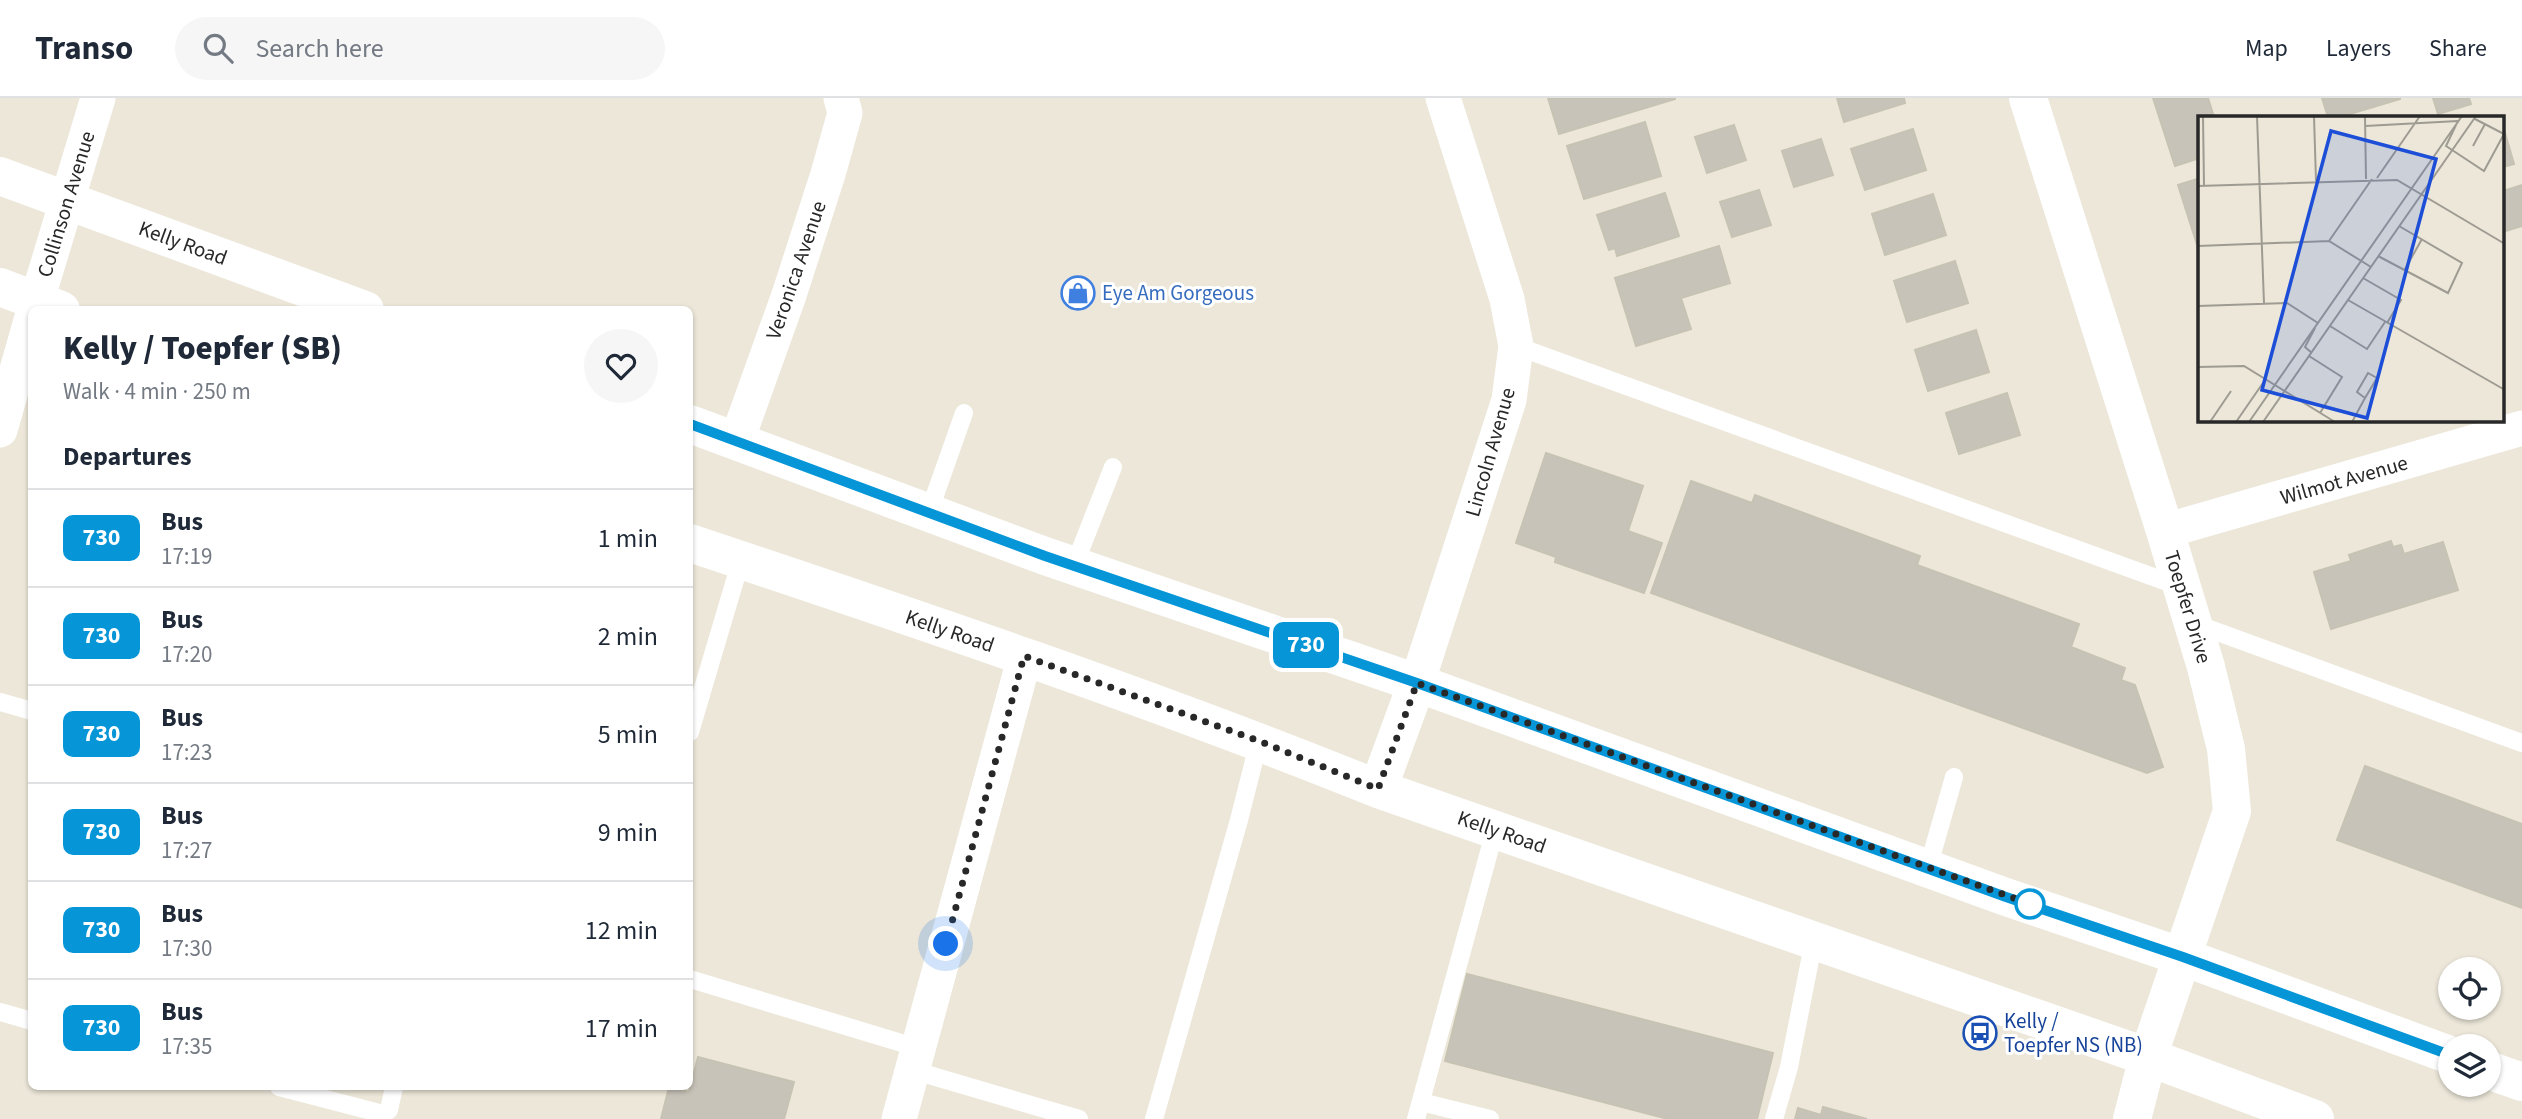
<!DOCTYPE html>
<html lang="en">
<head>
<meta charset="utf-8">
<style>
  body { margin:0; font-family:"Source Sans 3",sans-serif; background:#f6f6f7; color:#1f2937; height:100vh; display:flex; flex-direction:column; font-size:26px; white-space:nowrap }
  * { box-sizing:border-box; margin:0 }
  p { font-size:23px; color:#747a83 }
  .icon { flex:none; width:38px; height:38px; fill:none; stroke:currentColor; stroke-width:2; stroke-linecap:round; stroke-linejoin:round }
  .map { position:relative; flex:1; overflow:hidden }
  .sheet { position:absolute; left:28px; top:208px; width:665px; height:784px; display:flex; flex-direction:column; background:#fff; border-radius:10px; box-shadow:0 2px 5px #0004 }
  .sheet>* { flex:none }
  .badge { padding:0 14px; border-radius:10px; font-size:24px; line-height:46px }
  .controls { position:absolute; left:2438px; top:859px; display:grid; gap:14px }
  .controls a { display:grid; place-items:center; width:63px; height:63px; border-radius:50%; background:#fff; box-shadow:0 2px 5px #0004; font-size:35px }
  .you { position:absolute; width:35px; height:35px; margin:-18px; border:5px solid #fff; border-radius:50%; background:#1a73e8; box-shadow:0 0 0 10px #1a73e833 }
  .map>.badge { position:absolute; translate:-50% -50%; box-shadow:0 0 0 4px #fff }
  h2 { padding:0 35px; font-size:26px; line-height:63px }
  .round { display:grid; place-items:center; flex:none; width:74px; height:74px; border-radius:37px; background:#f6f6f7 }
  .head { display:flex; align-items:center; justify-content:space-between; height:119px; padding:0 35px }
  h1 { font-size:33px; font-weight:800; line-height:52px }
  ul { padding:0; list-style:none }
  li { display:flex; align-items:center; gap:21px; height:98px; padding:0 35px; border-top:2px solid #e0e1e3 }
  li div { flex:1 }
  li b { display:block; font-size:26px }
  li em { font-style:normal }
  li .badge { min-width:77px; font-weight:700; text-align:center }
  header { display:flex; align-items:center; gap:42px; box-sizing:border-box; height:98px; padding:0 35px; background:#fff; border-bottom:2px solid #e0e1e3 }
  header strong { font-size:33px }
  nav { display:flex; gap:38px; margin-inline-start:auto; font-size:24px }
  .search { width:490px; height:63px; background:#f6f6f7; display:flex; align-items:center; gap:18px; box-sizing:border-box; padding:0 24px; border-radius:38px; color:#747a83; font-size:26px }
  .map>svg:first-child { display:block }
</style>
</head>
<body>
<header>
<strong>Transo</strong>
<div class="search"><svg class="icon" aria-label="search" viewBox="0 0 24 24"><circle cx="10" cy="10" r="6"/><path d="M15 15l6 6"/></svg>Search here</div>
<nav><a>Map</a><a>Layers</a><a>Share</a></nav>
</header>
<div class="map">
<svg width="2522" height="1021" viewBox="0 0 2522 1021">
  <rect width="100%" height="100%" fill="#ece7d9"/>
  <path fill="#c7c3b9" stroke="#c7c3b3" stroke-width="2" d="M1548 0H1675V1L1559 36Z
    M1837 0H1904L1905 5 1844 24Z
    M2153 0H2208L2214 19H2200V60L2175 68Z
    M2322 0H2400V1L2340 19H2328Z
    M2433 0H2469L2471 6 2438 16Z
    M1645 24 1661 78 1584 101 1567 48Z
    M1734 27 1746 62 1707 75 1695 39Z
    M2503 28 2514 66 2503 69Z
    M1913 31 1926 72 1865 92 1851 51Z
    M1821 41 1833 77 1794 89 1782 53Z
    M2200 80V156L2178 87Z
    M2522 87V128L2503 134V93Z
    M1759 92 1771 127 1732 139 1720 104Z
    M1665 95 1679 138 1617 158 1615 150 1609 152 1597 117Z
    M1933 96 1946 137 1885 157 1872 116Z
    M1719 148 1730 185 1681 200 1691 231 1636 248 1615 180Z
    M1955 163 1968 205 1907 224 1894 183Z
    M1976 232 1989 274 1928 293 1915 252Z
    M2007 295 2020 337 1959 356 1946 315Z
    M1546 355 1643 388 1628 433 1662 445 1644 495 1555 464 1556 459 1516 445Z
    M1691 383 1752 405 1755 397 1920 458 1917 467 2079 526 2071 549 2125 570 2121 582 2135 587 2163 669 2147 675 1651 495Z
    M2391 443 2393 449 2401 447 2404 456 2443 444 2458 492 2331 531 2314 474 2351 463 2349 457Z
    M2365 668 2522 726V810L2337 742Z
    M1467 876 1773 955 1757 1021H1668L1445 963Z
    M698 959 794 984 784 1021H661L669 989 689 994Z
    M1823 1009 1867 1021H1795L1798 1010 1821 1017Z"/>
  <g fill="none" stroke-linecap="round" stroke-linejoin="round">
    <path stroke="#fff" stroke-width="18" d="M1516 248 2181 489
      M929 414 964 315
      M1074 468 1113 369
      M2193 525 2522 645
      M0 604 32 613
      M690 634 741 462
      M1928 770 1954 679
      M690 881 918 950
      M0 914 32 923
      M912 972 1079 1021
      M279 989 383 1016 389 1012 394 989
      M1421 1004 1490 1021
      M1154 1021 1239 722 1259 643
      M1416 1021 1495 732
      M1774 1021 1789 969 1814 842"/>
    <path stroke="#fff" stroke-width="35" d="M34 212 98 0
      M0 332 32 219
      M737 342 789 197 828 76 845 15 841 0
      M2165 433 2522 330
      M1417 585 1509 302 1516 248 1507 201 1443 0
      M899 1021 1025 558"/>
    <path stroke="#fff" stroke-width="38" d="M2028 0 2165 433 2206 569 2226 651 2232 713 2148 959 2132 1021
      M0 78 365 212
      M0 189 61 212
      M690 326 1045 458 1417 585 2006 799 2183 859 2450 957
      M690 445C921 522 1152 600 1378 691L2148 959 2315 1021
      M1378 691 1417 585
      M2488 972 2522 984"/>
  </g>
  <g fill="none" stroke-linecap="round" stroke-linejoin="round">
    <defs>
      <path id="line" d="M690 326 1045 458 1417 585 2006 799 2183 859 2450 957"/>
    </defs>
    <use href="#line" stroke="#fff" stroke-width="16"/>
    <use href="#line" stroke="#0696d7" stroke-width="10"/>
    <path stroke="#282828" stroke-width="7" stroke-dasharray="0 12.6" d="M946 846 1024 558 1259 643 1378 691 1417 585 2030 806"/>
  </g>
  <defs>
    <symbol id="shop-ring" viewBox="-11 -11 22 22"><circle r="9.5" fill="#fff" stroke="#3f7fe0" stroke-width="1.5"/><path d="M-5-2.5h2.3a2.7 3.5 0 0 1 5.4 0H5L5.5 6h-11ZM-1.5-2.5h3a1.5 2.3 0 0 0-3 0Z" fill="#3f7fe0"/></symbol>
    <symbol id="bus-ring" viewBox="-11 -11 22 22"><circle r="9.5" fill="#fff" stroke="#1a4fb4" stroke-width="1.5"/><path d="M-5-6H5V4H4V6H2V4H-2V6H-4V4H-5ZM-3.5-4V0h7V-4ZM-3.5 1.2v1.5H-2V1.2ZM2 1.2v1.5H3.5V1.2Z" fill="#1a4fb4"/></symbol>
  </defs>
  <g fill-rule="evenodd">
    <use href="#shop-ring" x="1059" y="176" width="38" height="38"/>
    <use href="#bus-ring" x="1961" y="916" width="38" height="38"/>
  </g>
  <circle fill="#fff" stroke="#0696d7" stroke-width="3.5" cx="2030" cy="806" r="14"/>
  <g text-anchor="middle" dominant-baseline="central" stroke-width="6" stroke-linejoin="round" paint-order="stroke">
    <g font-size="21" fill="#282828" stroke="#fff">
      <text transform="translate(66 106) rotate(-73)">Collinson Avenue</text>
      <text transform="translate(183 145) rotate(20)">Kelly Road</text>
      <text transform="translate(796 172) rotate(-71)">Veronica Avenue</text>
      <text transform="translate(1490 354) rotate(-74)">Lincoln Avenue</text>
      <text transform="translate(2344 382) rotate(-16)">Wilmot Avenue</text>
      <text transform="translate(2188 509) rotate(73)">Toepfer Drive</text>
      <text transform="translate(950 533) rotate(19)">Kelly Road</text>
      <text transform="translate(1502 734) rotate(19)">Kelly Road</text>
    </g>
    <g font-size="21" fill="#366cbe" stroke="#fff" text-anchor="start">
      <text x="1102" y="195">Eye Am Gorgeous</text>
    </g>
    <g font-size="21" fill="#164399" stroke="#fff" text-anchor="start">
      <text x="2004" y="923">Kelly /<tspan x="2004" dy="24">Toepfer NS (NB)</tspan></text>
    </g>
  </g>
  <g transform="translate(2198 18)">
    <rect width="306" height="306" fill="#ece7d9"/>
    <path fill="none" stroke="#9e9b92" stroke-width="2" d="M5 0 6 70M59 0 66 187M116 0 118 65M167 0 168 63M258 9 248 30 286 55 306 18 277 3M167 10 260 5M275 30 287 8M179 62 222 0M0 70 199 64 307 128M131 125 174 63M0 130 131 125 173 151M180 140 250 177 264 147 201 110M206 155 224 123M165 162 203 184 189 207M150 184 307 274M0 190 89 187 120 207M132 210 169 233 187 206M114 237 107 231 117 212M111 240 144 261 122 297M0 251 46 250 137 306M12 306 33 275M38 306 67 264M51 306 264 0M65 306 278 0M154 306 167 282 179 262 170 257 159 276 167 282"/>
    <path fill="#1d4ed8" fill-opacity="0.15" stroke="#1d4ed8" stroke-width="3.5" d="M133 15 238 43 169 302 64 274Z"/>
    <rect width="306" height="306" fill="none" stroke="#282828" stroke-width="3.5"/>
  </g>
</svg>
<div class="controls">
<a><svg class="icon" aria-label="locate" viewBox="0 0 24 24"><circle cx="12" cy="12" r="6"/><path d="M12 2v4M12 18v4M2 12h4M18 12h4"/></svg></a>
<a><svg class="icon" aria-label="layers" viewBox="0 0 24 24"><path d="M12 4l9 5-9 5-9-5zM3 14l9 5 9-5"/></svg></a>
</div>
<div class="you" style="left:946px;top:846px"></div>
<b class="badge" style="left:1306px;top:547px;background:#0696d7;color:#fff">730</b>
<section class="sheet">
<div class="head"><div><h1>Kelly / Toepfer (SB)</h1><p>Walk · 4 min · 250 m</p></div><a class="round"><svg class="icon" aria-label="heart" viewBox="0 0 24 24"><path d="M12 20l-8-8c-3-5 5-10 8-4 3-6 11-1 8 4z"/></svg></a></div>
<h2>Departures</h2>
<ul>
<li><span class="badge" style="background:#0696d7;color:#fff">730</span><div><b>Bus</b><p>17:19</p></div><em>1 min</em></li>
<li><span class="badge" style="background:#0696d7;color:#fff">730</span><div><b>Bus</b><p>17:20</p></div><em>2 min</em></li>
<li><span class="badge" style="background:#0696d7;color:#fff">730</span><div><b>Bus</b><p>17:23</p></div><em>5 min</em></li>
<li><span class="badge" style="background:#0696d7;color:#fff">730</span><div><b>Bus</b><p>17:27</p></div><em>9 min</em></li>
<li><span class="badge" style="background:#0696d7;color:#fff">730</span><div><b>Bus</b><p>17:30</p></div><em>12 min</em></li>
<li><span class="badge" style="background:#0696d7;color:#fff">730</span><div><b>Bus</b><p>17:35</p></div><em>17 min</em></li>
</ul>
</section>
</div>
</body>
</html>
